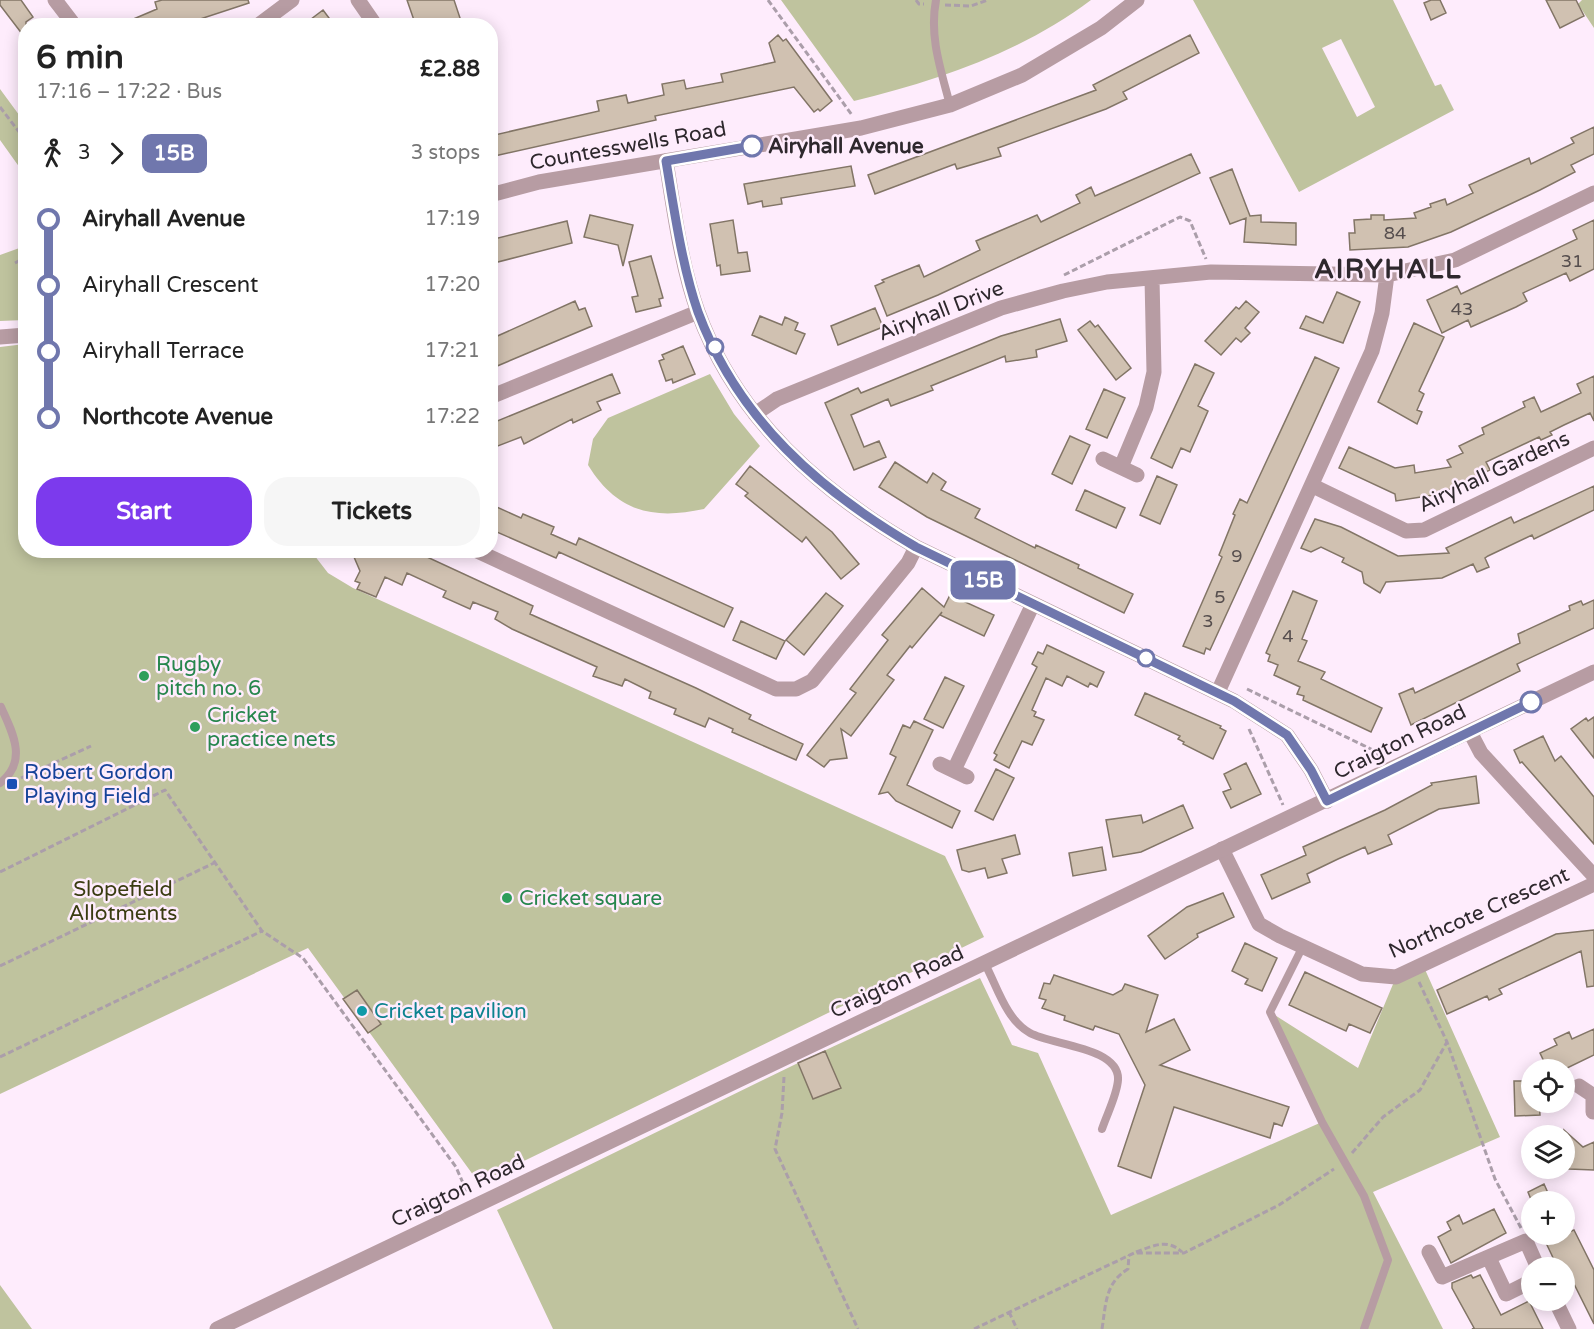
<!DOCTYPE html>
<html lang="en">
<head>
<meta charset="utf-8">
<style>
  body { margin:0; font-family:"Varela Round",sans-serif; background:#f6f6f6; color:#222; height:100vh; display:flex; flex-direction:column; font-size:22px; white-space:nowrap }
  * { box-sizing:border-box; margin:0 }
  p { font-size:20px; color:#767676 }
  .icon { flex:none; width:33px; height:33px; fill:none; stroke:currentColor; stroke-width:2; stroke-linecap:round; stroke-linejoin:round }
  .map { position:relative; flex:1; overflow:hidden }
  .drawer { position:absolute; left:18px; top:18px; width:480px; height:540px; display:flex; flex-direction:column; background:#fff; border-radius:24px; box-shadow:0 3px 15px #0003 }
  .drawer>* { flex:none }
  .badge { padding:0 12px; border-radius:9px; font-size:21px; line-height:39px }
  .controls { position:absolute; left:1521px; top:1059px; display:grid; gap:12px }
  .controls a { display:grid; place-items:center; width:54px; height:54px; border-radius:50%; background:#fff; box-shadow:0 3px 15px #0003; font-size:30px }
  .map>.badge { position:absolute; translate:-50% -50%; box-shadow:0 0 0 3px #fff }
  .legs { display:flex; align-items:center; gap:9px; height:66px; padding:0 18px; font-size:20px }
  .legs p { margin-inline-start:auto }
  .head { display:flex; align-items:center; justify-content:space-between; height:102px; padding:0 18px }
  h1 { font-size:33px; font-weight:700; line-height:45px }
  .button { display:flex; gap:12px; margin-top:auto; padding:12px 18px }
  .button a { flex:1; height:69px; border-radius:24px; background:#7c3aed; color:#fff; font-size:24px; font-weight:700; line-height:69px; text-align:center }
  .button a+a { background:#f6f6f6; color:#222 }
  ul { padding:0 18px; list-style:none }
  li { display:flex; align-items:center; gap:21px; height:66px; font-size:22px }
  li i { display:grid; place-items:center; width:9px; height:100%; margin:0 8px; background:currentColor }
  li i::after { content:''; width:15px; height:15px; margin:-8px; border:4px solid; border-radius:50%; background:#fff }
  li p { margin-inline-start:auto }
  li:first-child i { background:linear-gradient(#0000 50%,currentColor 0) }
  li:last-child i { background:linear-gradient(currentColor 50%,#0000 0) }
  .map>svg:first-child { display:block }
</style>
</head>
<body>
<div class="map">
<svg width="1594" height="1329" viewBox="0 0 1594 1329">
  <rect width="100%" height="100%" fill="#feecfc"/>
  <path fill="#bfc39e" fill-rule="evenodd" d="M781 0H1091C1022 52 937 81 854 101Z
    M1193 0H1393L1435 86 1441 84 1454 110 1299 192ZM1341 39 1375 107 1357 117 1322 48Z
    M1582 0H1594V28L1578 4Z
    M0 89 25 123V175L0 140Z
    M25 246V320L0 321V255Z
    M25 344 26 550 311 551 328 573 353 588 945 856 984 937 479 1183 308 948 0 1094V347Z
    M710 374 734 414 760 446 704 509C653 520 617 512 588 465L593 439 608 418Z
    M1423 965 1500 1137 1373 1192 1443 1329H553L497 1210 798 1063 980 978 1012 1045 1038 1053 1111 1215 1322 1122 1270 1012 1358 1068 1396 977Z
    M0 1285 32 1329H0Z"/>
  <path fill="#d0c1b1" stroke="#827566" stroke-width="1.5" d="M0 0H21L33 17 26 22V39L0 5Z
    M162 0H248L249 3 179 26H117L157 9 155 2Z
    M407 0H454L460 18 440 26H416Z
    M1431 0H1440L1446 13 1431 20 1424 3Z
    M1546 0H1576L1584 16 1560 28Z
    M323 10 335 26H302Z
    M778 35 783 41 786 39 832 101 820 111 818 109 814 112 794 87 655 116 656 120 490 157V136L599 111 597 101 626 95 628 103 664 95 662 84 684 80 686 89 723 82 721 74 775 62 769 43Z
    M1190 35 1199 53 1123 92 1127 99 1106 109 998 148 1001 156 957 169 955 164 875 194 868 175 1096 90 1093 85Z
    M1594 127V154L1571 165 1575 172 1540 190 1451 232 1408 247 1350 250 1349 233H1355L1354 220 1371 219V215H1384V220L1416 218 1414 213 1431 207 1430 204 1445 199 1447 205 1473 193 1469 185 1529 158 1531 164 1574 143 1571 138Z
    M1191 154 1200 173 938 295 887 316 875 286 884 282 882 280 919 265 924 277 980 250 976 241 1037 215 1041 222 1080 203 1076 195 1091 187 1095 196Z
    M851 166 855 186 781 198 782 204 763 207 762 201 748 204 744 184Z
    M1232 169 1250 216 1261 215V222L1296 223V245L1244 242 1246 218 1230 224 1210 178Z
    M590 215 633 225 623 266 618 245 584 237Z
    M733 220 738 253 747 252 750 271 721 275 720 265 717 266 710 224Z
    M1594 220V269L1570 281 1566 273 1523 293 1527 301 1516 307 1471 327 1468 320 1442 333 1427 300 1457 286 1461 294 1577 239 1573 230Z
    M567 221 572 243 490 264V240Z
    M651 256 663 298 659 299 661 306 636 312 632 297 638 296 629 262Z
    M1337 292 1360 302 1343 343 1300 328 1306 316 1323 323Z
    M575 301 579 310 585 308 592 326 490 369V347L496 345 493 338Z
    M1246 301 1259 312 1245 328 1250 333 1241 342 1236 338 1221 355 1205 341 1236 307 1239 309Z
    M875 308 883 327 838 345 831 326Z
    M760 316 782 325 785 317 798 323 795 330 805 334 796 354 752 335Z
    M1060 319 1067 341 1036 350 1037 357 1006 362 1005 356 931 386 933 390 915 397 891 406 888 399 851 415 864 447 879 441 886 457 854 470 825 403 858 388 861 393 1001 336Z
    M1090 321 1095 327 1098 325 1131 368 1116 380 1078 330Z
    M1414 323 1444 337 1419 391 1424 394 1417 410 1422 412 1417 424 1378 402Z
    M683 346 695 374 673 383 672 379 666 381 659 361 664 359 662 355Z
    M1315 357 1339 368 1304 445 1210 650 1206 648 1204 654 1183 646 1222 557 1219 555 1235 515 1233 514 1240 499 1247 503Z
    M1195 364 1214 373 1198 406 1208 411 1190 452 1181 448 1172 468 1151 458Z
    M612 374 620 393 597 402 601 410 573 423 572 419 524 444 521 437 490 449V424Z
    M1594 376V421L1590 413 1564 425 1550 432 1552 435 1541 440 1539 437 1486 462 1490 470 1440 494 1396 501 1395 494 1339 468 1349 447 1395 468 1414 465 1415 473 1451 467 1447 460 1463 453 1459 446 1484 434 1482 428 1525 407 1523 402 1534 397 1541 412 1556 405 1581 393 1577 384Z
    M1104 389 1125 398 1107 438 1086 429Z
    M1070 436 1090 445 1072 484 1052 474Z
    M895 462 927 483 933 473 946 482 941 490 980 509 975 518 1035 548 1036 545 1079 565 1078 568 1133 594 1124 613 927 517 879 487Z
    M750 466 832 532 859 564 841 579 806 537 802 542 745 496 748 493 736 484Z
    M1157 476 1177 485 1160 524 1140 515Z
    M1594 486V510L1534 539 1532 535 1488 556 1485 558 1489 567 1477 572 1473 564 1442 578 1386 582 1380 593 1364 583 1362 572 1342 562 1344 558 1321 547 1311 552 1301 548 1315 519 1341 527 1398 556 1449 553 1446 548 1511 517 1514 523Z
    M1085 490 1125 508 1116 528 1076 510Z
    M490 504 521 518 523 514 554 527 551 534 576 545 579 538 733 608 724 627 559 552 556 558 490 529Z
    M351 550H412L533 606 530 614 696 688 751 715 749 719 803 744 796 760 732 732 733 729 709 718 705 727 674 714 676 709 649 698 651 692 625 679 622 686 593 676 597 667 512 629 495 619 498 612 473 602 470 609 443 597 446 591 407 573 402 585 385 577 376 597 357 589 360 583 355 581 360 571Z
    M922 588 944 607 950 595 994 615 984 636 940 615 942 612 912 648 910 646 887 675 894 680 851 736 841 729 847 758 830 760 824 767 807 755 856 693 850 689 888 640 882 635Z
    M1293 591 1317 601 1302 639 1307 641 1298 661 1325 672 1321 679 1382 708 1371 732 1303 700 1304 696 1297 694 1300 687 1274 675 1278 665 1268 661 1270 655 1266 653Z
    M826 593 843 606 804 655 786 640Z
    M1594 600V628L1517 664 1520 671 1411 725 1399 694 1413 688 1415 693 1474 665 1520 643 1518 634 1570 610 1569 606 1581 601 1583 605Z
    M741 621 785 641 776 659 733 640Z
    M1047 645 1104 672 1097 687 1090 683 1088 687 1067 676 1062 686 1046 678 1032 710 1036 712 1034 716 1044 720 1032 745 1022 741 1009 768 994 760 997 755 994 753 1037 667 1032 664 1038 652 1043 654Z
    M945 677 964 686 943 728 924 719Z
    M1145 693 1221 726 1220 728 1226 731 1213 759 1183 744 1184 742 1178 739 1180 736 1135 715Z
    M1594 717V758L1571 729 1586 718 1588 721Z
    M914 721 933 730 907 785 960 811 952 828 896 801 888 792 879 794 896 757 890 754 903 725 910 728Z
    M1543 736 1555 761 1561 756 1594 797V844L1522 762 1520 763 1514 750Z
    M1246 763 1261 794 1231 808 1223 792 1231 789 1224 774Z
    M996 769 1014 778 993 820 975 811Z
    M1476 776 1479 803 1439 809 1388 835 1392 844 1368 854 1365 847 1338 859 1307 874 1310 882 1272 899 1261 875 1306 855 1303 847 1385 810 1432 785 1431 783Z
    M1183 805 1193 828 1141 852 1113 857 1106 820 1141 815 1143 823Z
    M1015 835 1020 854 1002 859 1007 873 988 878 985 868 969 872 962 870 957 850Z
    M1102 847 1106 870 1073 876 1069 853Z
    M1223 893 1234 917 1197 934 1198 937 1165 959 1148 936 1187 907Z
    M1594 930V986L1587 987 1581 951 1499 989 1502 994 1489 1000 1487 996 1447 1014 1437 990 1556 934Z
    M1245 943 1277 958 1262 991 1245 984 1248 979 1232 971Z
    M1305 972 1382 1008 1370 1033 1349 1024 1346 1031 1289 1005Z
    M1054 975 1113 995 1122 990 1125 984 1158 995 1146 1032 1174 1019 1190 1050 1160 1065 1289 1107 1282 1126 1274 1123 1270 1138 1174 1107 1151 1178 1118 1166 1145 1085 1119 1034 1095 1026 1093 1030 1064 1020 1065 1016 1042 1008 1046 1000 1039 998 1044 983 1050 984Z
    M357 990 381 1024 368 1033 343 999Z
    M1594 1029V1055L1563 1070H1548L1540 1053 1557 1045 1554 1039 1569 1032 1572 1039Z
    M825 1051 841 1088 813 1099 798 1063Z
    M1514 1081H1532V1102H1539L1540 1115 1515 1116Z
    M1564 1130 1583 1147 1594 1142V1170L1569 1169 1564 1165Z
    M1544 1184 1552 1202H1532L1528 1192Z
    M1494 1209 1506 1233 1451 1263 1438 1237 1451 1230 1447 1222 1459 1215 1463 1224Z
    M1574 1230 1594 1270V1324L1566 1268H1558L1546 1243 1553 1240 1550 1234H1564Z
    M1471 1275 1473 1278 1480 1275 1501 1315 1529 1301 1543 1329H1472L1474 1328 1452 1288V1283Z"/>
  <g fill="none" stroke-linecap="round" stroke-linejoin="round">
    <path stroke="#ab9eaa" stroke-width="3" stroke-dasharray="6 3" stroke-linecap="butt" d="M768 0 852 115
      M916 0 919 4H924
      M945 5 971 6 988 0
      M0 107 26 141
      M15 263 26 257
      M1064 275 1180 217 1190 221 1206 259
      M1247 689 1377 752 1380 759
      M1249 729 1283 805
      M21 778 91 746
      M0 872 165 790 262 931 303 958 456 1167 467 1192
      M0 966 214 863
      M1419 982 1447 1042 1495 1179 1521 1228
      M0 1057 262 931
      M784 1077 782 1113 775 1149 858 1329
      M1352 1153 1383 1117 1420 1090 1447 1042
      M1136 1252C1153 1246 1167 1238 1182 1252
      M1009 1312 1017 1329
      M974 1329 1134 1253H1184L1279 1205 1334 1169
      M1102 1329C1106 1304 1105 1283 1128 1269L1129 1255"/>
    <path stroke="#b79ca3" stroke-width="8" d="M936 0C929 37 941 70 950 105
      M0 783C28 762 13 733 1 707
      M1303 946 1270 1012 1322 1122 1364 1196 1388 1260 1364 1329
      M985 964C997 986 1006 1020 1030 1033 1051 1045 1120 1047 1118 1080 1117 1095 1107 1114 1102 1129"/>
    <path stroke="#b79ca3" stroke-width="15" d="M55 0 75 26
      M358 0 376 26
      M257 26 292 0
      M666 161C674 210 681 265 698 312 737 419 821 492 916 547L1234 701 1287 735 1311 770 1327 801
      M490 397 698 312
      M755 414 777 399 1001 308 1063 291 1107 282 1211 272 1387 275 1455 260 1594 193
      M1103 459 1137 475
      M1121 467 1146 407 1154 372 1152 278
      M1313 486 1406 531 1424 530 1594 448
      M475 550 776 689H796L812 681 908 563 916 547
      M1218 692 1372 351 1382 313 1387 275
      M1470 732 1481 753 1594 876
      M940 764 967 777
      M954 770 1033 604
      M1222 849 1259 924 1280 936 1362 974 1396 977 1594 884
      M1579 1086 1594 1096
      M1593 1097V1112
      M1429 1252 1442 1277 1526 1241 1538 1268
      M1489 1258 1506 1294 1532 1281
      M1555 1300 1569 1329"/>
    <path stroke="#b79ca3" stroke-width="15" d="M490 195 539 182 861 128 950 105 1022 75 1101 28 1137 0
      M0 337 26 335
      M217 1329 1594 672"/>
  </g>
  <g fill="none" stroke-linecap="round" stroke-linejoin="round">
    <defs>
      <path id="line-1" d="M752 146 666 161C674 209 682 266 698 312 738 420 820 491 916 547L1234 701 1287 735 1311 770 1327 801 1531 702"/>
    </defs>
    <use href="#line-1" stroke="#fff" stroke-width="14"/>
    <use href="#line-1" stroke="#7077ad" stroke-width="9"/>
  </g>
  <g fill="#fff" stroke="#7077ad" stroke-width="3">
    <circle cx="752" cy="146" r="10"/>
    <circle cx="715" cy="347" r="8"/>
    <circle cx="1146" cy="658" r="8"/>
    <circle cx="1531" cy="702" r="10"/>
  </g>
  <g fill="#2e9e5b" stroke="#feecfc" stroke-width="2">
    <circle cx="144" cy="676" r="6"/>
    <circle cx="195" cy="727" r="6"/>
    <circle cx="507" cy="898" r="6"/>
  </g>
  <rect fill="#1a4fb4" stroke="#feecfc" stroke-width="2" x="6" y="778" width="12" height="12" rx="3"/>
  <circle fill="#0f9aa8" stroke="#feecfc" stroke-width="2" cx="362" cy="1011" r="6"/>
  <g text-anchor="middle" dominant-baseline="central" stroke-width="5" stroke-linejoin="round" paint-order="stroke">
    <g font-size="18" fill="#564e4e">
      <text x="1395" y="233">84</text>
      <text x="1572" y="261">31</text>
      <text x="1462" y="309">43</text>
      <text x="1237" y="556">9</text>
      <text x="1220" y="597">5</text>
      <text x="1208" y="621">3</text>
      <text x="1288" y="636">4</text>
    </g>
    <g font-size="21" fill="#2e282d" stroke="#feecfc">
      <text transform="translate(628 146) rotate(-10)">Countesswells Road</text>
      <text transform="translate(941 311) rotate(-21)">Airyhall Drive</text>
      <text transform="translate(1494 472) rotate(-25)">Airyhall Gardens</text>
      <text transform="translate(1400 742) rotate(-26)">Craigton Road</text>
      <text transform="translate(1479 913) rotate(-24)">Northcote Crescent</text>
      <text transform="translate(897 982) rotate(-25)">Craigton Road</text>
      <text transform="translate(458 1191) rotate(-25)">Craigton Road</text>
    </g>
    <g font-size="21" font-weight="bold" fill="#2e282d" stroke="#feecfc" text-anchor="start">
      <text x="768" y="146">Airyhall Avenue</text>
    </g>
    <g font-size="21" fill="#27864d" stroke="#feecfc" text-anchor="start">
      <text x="156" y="664">Rugby<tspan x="156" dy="24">pitch no. 6</tspan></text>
      <text x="207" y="715">Cricket<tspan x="207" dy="24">practice nets</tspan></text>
      <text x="519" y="898">Cricket square</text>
    </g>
    <g font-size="21" fill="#164399" stroke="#feecfc" text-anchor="start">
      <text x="24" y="772">Robert Gordon<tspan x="24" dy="24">Playing Field</tspan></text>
    </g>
    <g font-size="21" fill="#3a3c11" stroke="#feecfc">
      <text x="123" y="889">Slopefield<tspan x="123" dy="24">Allotments</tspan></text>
    </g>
    <g font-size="21" fill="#0d838f" stroke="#feecfc" text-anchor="start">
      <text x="374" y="1011">Cricket pavilion</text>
    </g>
    <g font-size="27" font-weight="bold" letter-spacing="1.5" fill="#2e282d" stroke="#feecfc">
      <text x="1388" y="269">AIRYHALL</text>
    </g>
  </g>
</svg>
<div class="controls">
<a><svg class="icon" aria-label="locate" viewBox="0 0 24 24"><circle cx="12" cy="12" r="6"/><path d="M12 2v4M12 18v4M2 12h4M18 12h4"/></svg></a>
<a><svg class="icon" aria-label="layers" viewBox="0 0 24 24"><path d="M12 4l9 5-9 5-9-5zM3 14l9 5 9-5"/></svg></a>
<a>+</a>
<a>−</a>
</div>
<b class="badge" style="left:983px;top:580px;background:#7077ad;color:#fff">15B</b>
<section class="drawer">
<div class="head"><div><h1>6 min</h1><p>17:16 – 17:22 · Bus</p></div><b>£2.88</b></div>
<div class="legs"><svg class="icon" aria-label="walk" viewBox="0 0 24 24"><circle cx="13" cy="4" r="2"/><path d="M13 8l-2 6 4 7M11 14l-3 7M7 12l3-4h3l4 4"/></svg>3<svg class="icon" aria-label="forward" viewBox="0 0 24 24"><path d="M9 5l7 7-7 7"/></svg><b class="badge" style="background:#7077ad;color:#fff">15B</b><p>3 stops</p></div>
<ul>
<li><i style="color:#7077ad"></i><b>Airyhall Avenue</b><p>17:19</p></li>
<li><i style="color:#7077ad"></i><span>Airyhall Crescent</span><p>17:20</p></li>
<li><i style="color:#7077ad"></i><span>Airyhall Terrace</span><p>17:21</p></li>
<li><i style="color:#7077ad"></i><b>Northcote Avenue</b><p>17:22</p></li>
</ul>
<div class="button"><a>Start</a><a>Tickets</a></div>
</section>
</div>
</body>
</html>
